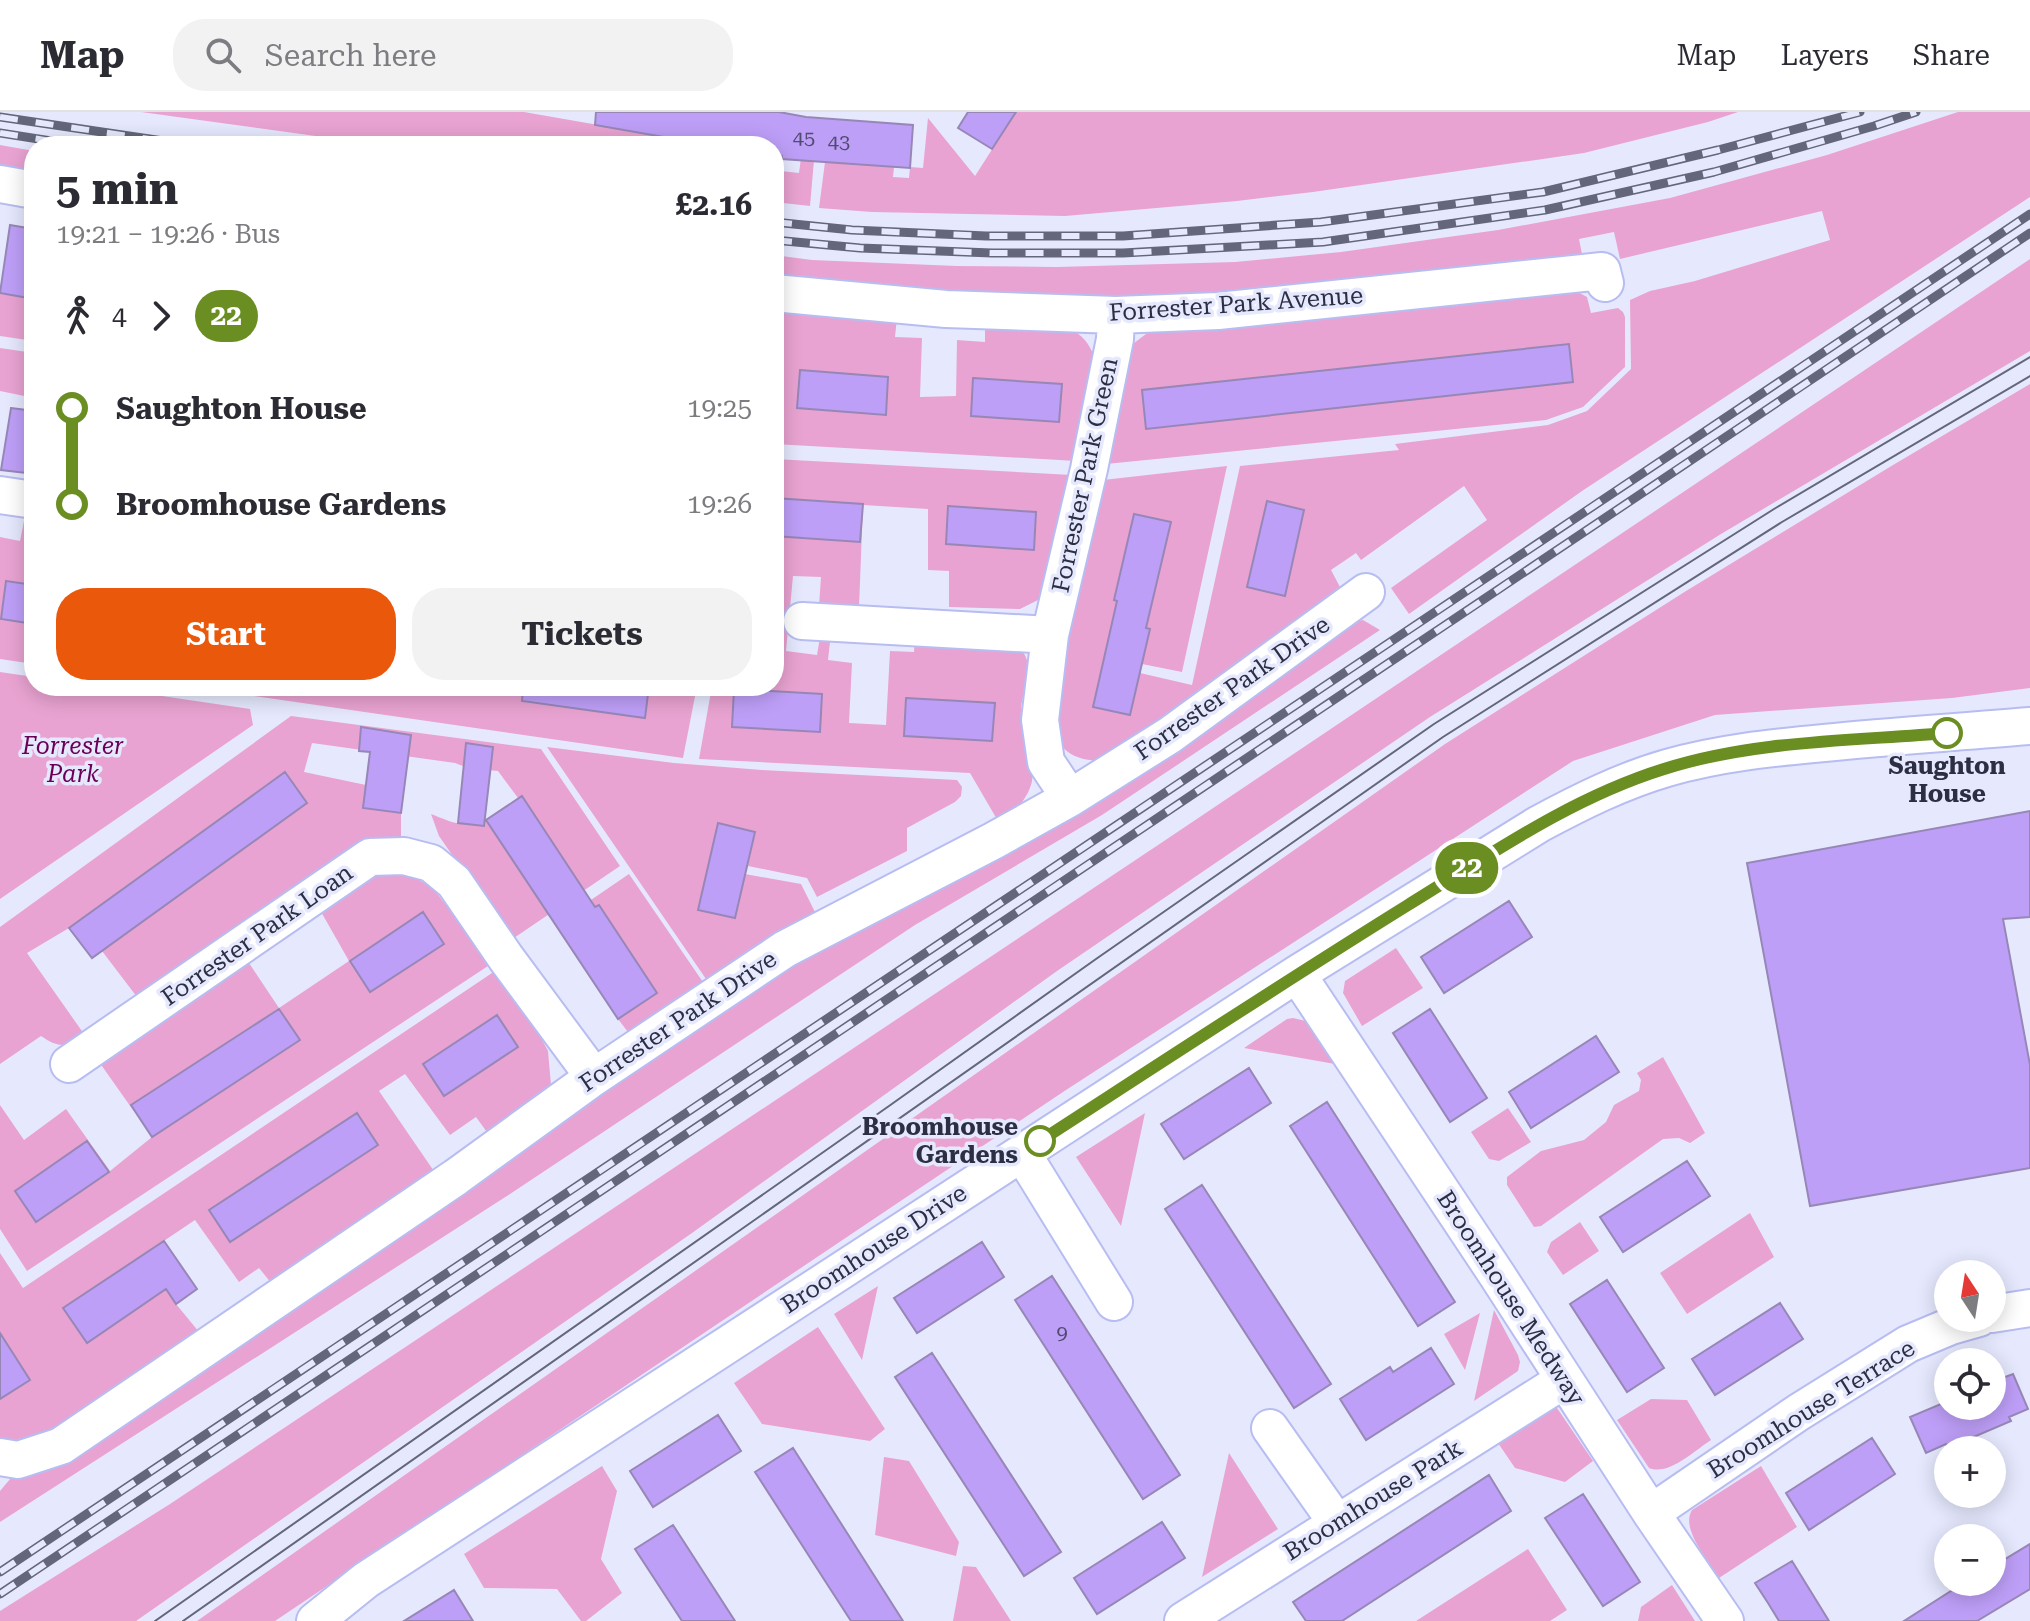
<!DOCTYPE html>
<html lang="en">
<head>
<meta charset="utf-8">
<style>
  body { margin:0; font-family:"Roboto Serif",serif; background:#f2f2f3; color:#2b2b33; height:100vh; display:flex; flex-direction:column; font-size:30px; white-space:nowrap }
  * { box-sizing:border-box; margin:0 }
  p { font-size:26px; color:#7c7c81 }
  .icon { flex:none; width:44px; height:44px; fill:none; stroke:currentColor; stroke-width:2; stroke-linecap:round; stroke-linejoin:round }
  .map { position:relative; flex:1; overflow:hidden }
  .sheet { position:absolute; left:24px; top:24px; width:760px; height:560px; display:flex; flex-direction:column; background:#fff; border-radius:32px; box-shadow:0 4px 20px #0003 }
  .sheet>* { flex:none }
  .badge { padding:0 16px; border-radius:26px; font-size:28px; line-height:52px }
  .needle { width:52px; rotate:348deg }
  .fabs { position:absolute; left:1934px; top:1148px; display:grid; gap:16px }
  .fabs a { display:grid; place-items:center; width:72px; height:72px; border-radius:50%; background:#fff; box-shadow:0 4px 20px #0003; font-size:40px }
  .map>.badge { position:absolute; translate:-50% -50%; box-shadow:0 0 0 4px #fff }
  .legs { display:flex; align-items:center; gap:12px; height:88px; padding:0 32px; font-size:26px }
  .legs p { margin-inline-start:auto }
  .overview { display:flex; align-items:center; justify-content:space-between; height:136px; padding:0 32px }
  h1 { font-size:44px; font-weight:700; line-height:60px }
  .button { display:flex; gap:16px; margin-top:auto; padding:16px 32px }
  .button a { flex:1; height:92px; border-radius:32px; background:#ea580c; color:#fff; font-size:32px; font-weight:700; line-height:92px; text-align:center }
  .button a+a { background:#f2f2f3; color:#2b2b33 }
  ul { padding:0 32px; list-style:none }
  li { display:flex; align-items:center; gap:28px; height:96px; font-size:30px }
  li i { display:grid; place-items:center; width:12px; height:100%; margin:0 10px; background:currentColor }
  li i::after { content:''; width:20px; height:20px; margin:-10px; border:6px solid; border-radius:50%; background:#fff }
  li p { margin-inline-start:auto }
  li:first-child i { background:linear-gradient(#0000 50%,currentColor 0) }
  li:last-child i { background:linear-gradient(currentColor 50%,#0000 0) }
  header { display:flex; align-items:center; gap:48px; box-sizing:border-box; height:112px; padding:0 40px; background:#fff; border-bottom:2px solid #e1e1e2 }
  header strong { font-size:38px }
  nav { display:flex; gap:44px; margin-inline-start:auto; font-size:28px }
  .search { width:560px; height:72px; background:#f2f2f3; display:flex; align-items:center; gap:20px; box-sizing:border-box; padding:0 28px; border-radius:32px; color:#7c7c81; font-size:30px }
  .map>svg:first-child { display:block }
</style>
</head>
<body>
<header>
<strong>Map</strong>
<div class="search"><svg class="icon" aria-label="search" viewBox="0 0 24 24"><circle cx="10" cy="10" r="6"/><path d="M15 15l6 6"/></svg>Search here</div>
<nav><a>Map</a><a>Layers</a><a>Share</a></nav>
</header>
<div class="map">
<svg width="2030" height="1509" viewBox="0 0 2030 1509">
  <rect width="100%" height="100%" fill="#e6e9fe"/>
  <path fill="#e9a3d2" d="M141 0H524L713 33 388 34Z
    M1016 0H1738L1708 10 1584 41 1313 80 1237 89 1065 104 872 100 819 96 825 50 894 55 893 65 909 66 910 55 923 56 928 6 975 64Z
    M1958 0H2030V85L1582 379 1409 502 1391 476 1487 408 1464 374 1361 448 1356 441 1331 458 1340 475 1329 488 1104 649C1083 649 1062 644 1055 621 1049 602 1064 546 1068 525 1080 473 1091 420 1103 368L1227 354 1182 560 1142 552 1150 517 1114 509 1130 603 1140 561 1192 573 1240 354 1399 338 1395 332 1548 313 1587 299 1631 257 1630 188 1650 179 1695 169 1830 128 1822 99 1620 147 1614 120 1579 127 1583 147 1195 186 1032 185 774 163V143L812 148 957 154 1057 155 1235 150 1341 140 1498 118 1670 86 1827 43Z
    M0 33 34 39V65L0 60Z
    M774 43 782 44 781 59 799 61 801 46 814 48 810 94 774 90Z
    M34 120V229L0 224V181L23 184Z
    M2030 147V239L1721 422 1430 605 1057 859 692 1121 136 1509H0V1499L170 1392 1167 727Z
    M1576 179 1587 185 1591 201 1618 196 1623 200 1625 205V255L1583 295 1546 308 1106 352 1131 240 1134 231 1154 216Z
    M785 196 897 206 895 225 922 226 920 285 956 284 957 228 985 230V211L1070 217C1083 223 1088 231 1094 243L1076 349 774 332V254Z
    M0 236 34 241V286L0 279Z
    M2030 272V576L1952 586 1715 603 1573 649 1063 980 275 1509H197L1445 632 1686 479 1893 353Z
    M774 347 1072 363 1047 476 1040 487 1020 497 949 495V459L928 458V397L863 393 859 496 819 494 821 465 793 464 786 539 817 543 820 525 831 521 828 548 852 551 849 611 886 613 890 539 914 540 915 523 1022 538C1038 564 1022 574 1021 598 1019 623 1038 651 1031 673 1025 691 1014 700 998 709L970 661 699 647 712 574H774Z
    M24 409 34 411V552L0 547V425L20 429Z
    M1363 508 1380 518 1102 703 915 813 510 1082 0 1410V1379L16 1360 602 978 794 851 1348 511Z
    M0 560 34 565V574H94L250 597 253 613 0 787Z
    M185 574H513L558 582 560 574H697L683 646Z
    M291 604 541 637 620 754 511 828 439 724 431 702C442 706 455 713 468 712 486 712 503 695 518 686L498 659 468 656 455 651 312 631 304 660 366 673 364 696 376 698 392 677 389 700 401 701V728L137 885 102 839 92 846 69 816 27 841 84 922C67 935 60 937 41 924L0 952V815Z
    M547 635 674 651 762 658 957 668 962 675 961 684 955 690 907 716V739L817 785 807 766 748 754 755 720 718 712 699 798 735 806 745 762 801 772 818 806 706 867Z
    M390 759 414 765 433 776 491 852 27 1159 0 1117V993L24 1028 66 997 110 1059 152 1025 97 947 247 848 279 896 349 849 320 798 371 764Z
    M629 762 705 873 631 924 618 907 599 793 567 813 563 807Z
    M1396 836 1423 876 1362 914 1343 881 1345 869Z
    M495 859 538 920 548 939 551 973 541 987 489 1023 476 1005 450 1023 405 962 379 979 438 1065 272 1172 259 1156 239 1170 195 1108 143 1143 176 1192 204 1226 84 1303 22 1333 0 1329V1141L23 1176Z
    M1293 906 1306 909 1335 952 1244 936 1287 907Z
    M1663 945 1705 1021 1690 1031 1679 1026 1663 1027 1541 1114 1534 1115 1507 1073V1065L1541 1039 1584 1028 1606 1010 1614 993 1639 979 1641 968 1637 961Z
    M1508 996 1531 1030 1499 1049 1489 1047 1471 1020Z
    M1145 1001 1121 1114 1076 1045Z
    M1750 1101 1774 1145 1687 1202 1660 1161Z
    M1580 1110 1599 1139 1563 1163 1547 1140 1551 1130Z
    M878 1174 862 1248 834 1202Z
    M1494 1198 1518 1243 1520 1250 1518 1259 1474 1289Z
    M1480 1201 1465 1258 1444 1222Z
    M818 1215 885 1317 870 1329 762 1312 734 1271Z
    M1651 1287 1687 1288 1711 1328C1694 1339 1669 1364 1649 1356L1617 1308Z
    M1544 1296H1557L1593 1349 1565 1370 1515 1356 1496 1328Z
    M1229 1341 1278 1417 1202 1465Z
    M884 1345 909 1349 959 1430 956 1444 875 1423Z
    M602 1354 617 1379 601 1447 622 1481 586 1509H581L557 1477 484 1476 464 1442Z
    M1761 1354 1797 1415 1719 1466C1709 1449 1680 1417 1692 1398Z
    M1528 1437 1567 1498 1550 1509H1416Z
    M963 1454 976 1455 1011 1509H953Z
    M1672 1473 1695 1509H1638L1641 1495Z"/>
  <path fill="#be9ff8" stroke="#9787b7" stroke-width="2" d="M596 0H779L806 5 913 13 910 56 782 47V44L774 43V34H715L595 13Z
    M968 0H1016L992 37 958 16Z
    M10 113 34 117 28 157H34V187L0 181Z
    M1569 232 1573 270 1146 317 1142 278Z
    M800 258 888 265 886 303 797 296Z
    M973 266 1062 272 1059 310 971 304Z
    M11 296 34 299V325H32L26 361 1 358Z
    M774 386 863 392 860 430 774 424Z
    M1267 389 1304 398 1285 484 1247 475Z
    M948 394 1036 400 1034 438 946 432Z
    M1134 402 1171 410 1146 516 1150 517 1130 603 1093 595 1117 489 1114 488Z
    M6 469 34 473V512L1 507Z
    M523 574H649L645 606 522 589Z
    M734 577 822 582 820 620 732 615Z
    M906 586 995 591 992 629 904 624Z
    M361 615 411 623 401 701 363 696 370 640 359 639Z
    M466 631 493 635 484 714 458 711Z
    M285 660 307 691 92 846 69 816Z
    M522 684 595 795 599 793 657 881 618 907 486 708Z
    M2030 699V805L2003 807 2030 953V1056L1810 1094 1747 751Z
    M718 711 755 720 735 806 698 798Z
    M1509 789 1532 825 1444 881 1421 845Z
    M423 800 444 832 370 880 350 849Z
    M279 897 300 928 152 1025 131 993Z
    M1430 897 1487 986 1450 1010 1393 921Z
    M497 903 518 935 444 984 423 952Z
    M1596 924 1619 960 1531 1016 1509 980Z
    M1249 956 1271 991 1184 1047 1161 1012Z
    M1327 990 1455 1190 1418 1214 1290 1014Z
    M357 1001 378 1033 230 1130 209 1098Z
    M87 1029 109 1060 36 1110 15 1079Z
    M1687 1049 1710 1084 1623 1140 1600 1105Z
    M1202 1073 1331 1272 1294 1296 1165 1097Z
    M164 1129 197 1177 176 1192 166 1177 87 1231 63 1196Z
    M982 1130 1004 1165 917 1221 894 1186Z
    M1052 1164 1180 1363 1143 1387 1015 1188Z
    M1607 1168 1664 1256 1627 1280 1570 1192Z
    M1780 1191 1803 1227 1715 1283 1692 1247Z
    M0 1221 30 1268 0 1287Z
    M1431 1236 1454 1272 1366 1328 1340 1287 1390 1255 1393 1260Z
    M932 1241 1061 1440 1024 1464 895 1265Z
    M2013 1262 2028 1297 2009 1305 2011 1309 1948 1336 1946 1332 1926 1341 1910 1305 1948 1289V1294H1992V1270Z
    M718 1303 741 1339 653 1395 630 1359Z
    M1872 1326 1895 1362 1809 1418 1786 1381Z
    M793 1336 849 1424 903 1509H851L827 1472 755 1360Z
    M1489 1363 1511 1399 1342 1509H1306L1293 1490Z
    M1583 1382 1640 1470 1603 1494 1545 1406Z
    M1162 1410 1185 1446 1097 1502 1074 1466Z
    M673 1413 735 1509H682L635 1437Z
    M2030 1432V1477L1977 1509H1904L1962 1472 1968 1470H1992V1455Z
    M1792 1449 1829 1509H1779L1768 1491 1755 1471Z
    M454 1478 473 1509H404Z"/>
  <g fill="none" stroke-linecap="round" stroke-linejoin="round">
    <defs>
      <path id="minor" d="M0 72 34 78
        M774 181 946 197 1116 203 1218 199 1602 159 1605 171
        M0 383 34 388
        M802 509 1050 523
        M1070 686 1046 650 1040 608 1050 523 1089 357 1115 227 1116 203
        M1297 862 1497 1163 1651 1401 1725 1509
        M69 952 370 745 404 744 431 751 454 770 506 846 594 965
        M1022 1041 1114 1190
        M1992 1202 2030 1196
        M1270 1316 1337 1411
        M0 1345 18 1348 61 1334 456 1065 594 965 785 837 993 729 1070 686 1170 623 1366 480
        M1651 1401 1799 1300 1908 1232 1951 1214 1979 1206
        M315 1509 366 1468 1297 862 1539 712C1580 690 1622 669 1667 656 1719 641 1771 636 1824 631 1892 624 1961 620 2030 614
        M1183 1509 1564 1268"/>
    </defs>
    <use href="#minor" stroke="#b7bdf1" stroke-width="40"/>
    <use href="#minor" stroke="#fff" stroke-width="36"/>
    <path stroke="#64677b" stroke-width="2" d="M155 1509 889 994 1096 847 1434 612 1774 397 2030 245
      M183 1509 1443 625 1782 410 2030 264"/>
    <defs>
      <path id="rail" d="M0 5 197 34
        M0 21 83 34
        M774 110 852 118 986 124H1123L1321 110 1543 80 1718 38 1860 0
        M774 128 860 136 992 141H1123L1323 130 1545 98 1714 60 1874 14 1916 0
        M0 1460 2030 102
        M0 1482 2030 121"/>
    </defs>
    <use href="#rail" stroke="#64677b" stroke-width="9"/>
    <use href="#rail" stroke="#e6e9fe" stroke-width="6" stroke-dasharray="18" stroke-linecap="butt"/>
  </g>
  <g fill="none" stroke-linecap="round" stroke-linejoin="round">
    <defs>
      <path id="line-1" d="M1040 1029C1162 950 1284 870 1408 793 1491 742 1571 686 1664 657 1755 628 1853 629 1947 621"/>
    </defs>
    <use href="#line-1" stroke="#fff" stroke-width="18"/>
    <use href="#line-1" stroke="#6b8e23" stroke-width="12"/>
  </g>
  <g fill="#fff" stroke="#6b8e23" stroke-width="4">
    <circle cx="1947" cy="621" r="14"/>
    <circle cx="1040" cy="1029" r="14"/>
  </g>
  <g text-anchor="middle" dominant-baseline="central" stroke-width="7" stroke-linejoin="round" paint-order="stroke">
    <g font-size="20" fill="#504b70">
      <text x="804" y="25">45</text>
      <text x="839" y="29">43</text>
      <text x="1062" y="1220">9</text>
    </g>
    <g font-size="24" fill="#2c2f43" stroke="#e6e9fe">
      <text transform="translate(1236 192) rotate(-4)">Forrester Park Avenue</text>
      <text transform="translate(1085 363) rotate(-78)">Forrester Park Green</text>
      <text transform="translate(1232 576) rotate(-35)">Forrester Park Drive</text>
      <text transform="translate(257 823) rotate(-35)">Forrester Park Loan</text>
      <text transform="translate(678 909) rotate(-34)">Forrester Park Drive</text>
      <text transform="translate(874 1137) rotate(-33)">Broomhouse Drive</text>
      <text transform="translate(1511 1186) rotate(57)">Broomhouse Medway</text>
      <text transform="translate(1811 1297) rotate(-32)">Broomhouse Terrace</text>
      <text transform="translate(1373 1388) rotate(-32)">Broomhouse Park</text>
    </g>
    <g font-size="24" font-style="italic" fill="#6b0056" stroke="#e6e9fe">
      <text x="73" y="634">Forrester<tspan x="73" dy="28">Park</tspan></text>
    </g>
    <g font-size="24" font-weight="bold" fill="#2c2f43" stroke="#e6e9fe">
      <text x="1947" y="654">Saughton<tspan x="1947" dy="28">House</tspan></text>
      <text x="1018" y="1015" text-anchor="end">Broomhouse<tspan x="1018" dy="28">Gardens</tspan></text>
    </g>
  </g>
</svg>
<div class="fabs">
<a><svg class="needle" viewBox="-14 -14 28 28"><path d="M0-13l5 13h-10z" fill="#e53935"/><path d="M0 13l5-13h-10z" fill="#7c7c81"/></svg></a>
<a><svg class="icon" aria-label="locate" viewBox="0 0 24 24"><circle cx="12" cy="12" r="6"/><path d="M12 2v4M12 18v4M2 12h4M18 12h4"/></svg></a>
<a>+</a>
<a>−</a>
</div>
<b class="badge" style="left:1467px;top:756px;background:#6b8e23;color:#fff">22</b>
<section class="sheet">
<div class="overview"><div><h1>5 min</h1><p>19:21 – 19:26 · Bus</p></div><b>£2.16</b></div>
<div class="legs"><svg class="icon" aria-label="walk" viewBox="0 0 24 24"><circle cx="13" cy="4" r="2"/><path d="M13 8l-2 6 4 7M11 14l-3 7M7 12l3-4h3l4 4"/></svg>4<svg class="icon" aria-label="forward" viewBox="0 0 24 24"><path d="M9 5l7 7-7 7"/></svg><b class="badge" style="background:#6b8e23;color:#fff">22</b></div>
<ul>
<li><i style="color:#6b8e23"></i><b>Saughton House</b><p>19:25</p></li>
<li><i style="color:#6b8e23"></i><b>Broomhouse Gardens</b><p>19:26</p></li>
</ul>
<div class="button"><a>Start</a><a>Tickets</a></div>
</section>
</div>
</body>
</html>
